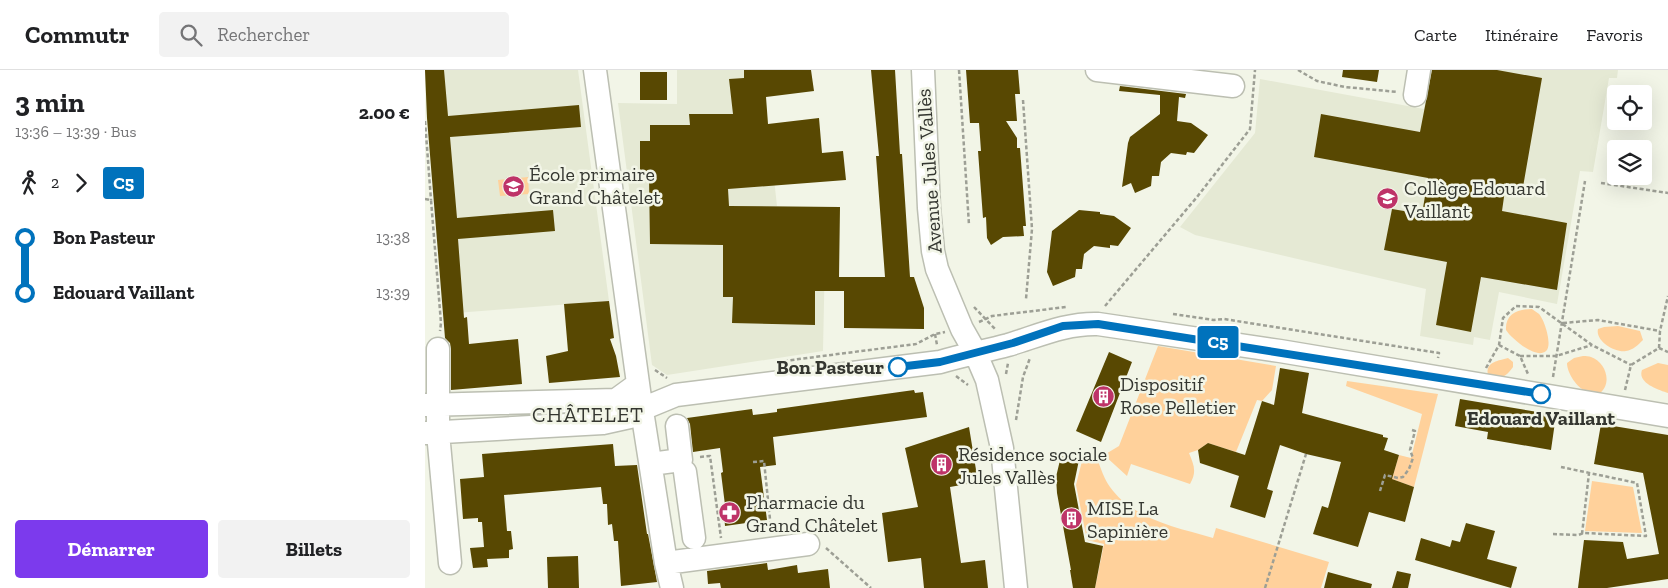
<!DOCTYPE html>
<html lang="fr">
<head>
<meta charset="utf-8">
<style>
  body { margin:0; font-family:"Zilla Slab",serif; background:#f2f2f2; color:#202124; height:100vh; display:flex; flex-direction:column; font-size:19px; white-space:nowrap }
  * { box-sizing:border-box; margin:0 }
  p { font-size:16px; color:#757577 }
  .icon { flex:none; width:28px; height:28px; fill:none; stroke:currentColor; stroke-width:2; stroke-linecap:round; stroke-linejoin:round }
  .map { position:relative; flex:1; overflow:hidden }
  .details { display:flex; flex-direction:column; background:#fff; width:425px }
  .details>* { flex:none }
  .badge { padding:0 10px; border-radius:4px; font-size:18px; line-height:32px }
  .controls { position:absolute; left:1182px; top:15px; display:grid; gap:10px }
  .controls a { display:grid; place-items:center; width:45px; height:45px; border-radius:5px; background:#fff; box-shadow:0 5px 20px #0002; font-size:25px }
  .map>.badge { position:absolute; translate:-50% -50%; box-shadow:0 0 0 2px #fff }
  .legs { display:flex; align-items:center; gap:8px; height:55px; padding:0 15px; font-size:16px }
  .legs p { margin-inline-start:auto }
  .summary { display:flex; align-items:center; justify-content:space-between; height:85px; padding:0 15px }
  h1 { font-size:28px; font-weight:700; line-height:38px }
  .primary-button { display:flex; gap:10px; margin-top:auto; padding:10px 15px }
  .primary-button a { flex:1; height:58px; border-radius:5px; background:#7c3aed; color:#fff; font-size:20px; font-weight:700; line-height:58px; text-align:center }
  .primary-button a+a { background:#f2f2f2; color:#202124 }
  ul { padding:0 15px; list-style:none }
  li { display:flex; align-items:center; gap:18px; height:55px; font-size:19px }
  li i { display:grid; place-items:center; width:8px; height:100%; margin:0 6px; background:currentColor }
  li i::after { content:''; width:12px; height:12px; margin:-6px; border:4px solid; border-radius:50%; background:#fff }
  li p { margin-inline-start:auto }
  li:first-child i { background:linear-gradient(#0000 50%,currentColor 0) }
  li:last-child i { background:linear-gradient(currentColor 50%,#0000 0) }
  header { display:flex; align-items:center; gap:30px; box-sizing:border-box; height:70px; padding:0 25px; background:#fff; border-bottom:1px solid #e0e0e0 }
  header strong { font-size:24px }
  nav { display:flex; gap:28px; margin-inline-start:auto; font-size:18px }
  .search { width:350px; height:45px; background:#f2f2f2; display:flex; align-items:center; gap:12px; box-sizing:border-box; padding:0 18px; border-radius:5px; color:#757577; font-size:19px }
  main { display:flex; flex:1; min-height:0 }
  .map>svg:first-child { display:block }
</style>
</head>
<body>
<header>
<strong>Commutr</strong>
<div class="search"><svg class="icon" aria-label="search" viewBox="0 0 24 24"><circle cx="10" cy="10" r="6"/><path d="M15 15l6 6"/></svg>Rechercher</div>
<nav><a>Carte</a><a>Itinéraire</a><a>Favoris</a></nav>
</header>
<main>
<section class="details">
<div class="summary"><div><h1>3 min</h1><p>13:36 – 13:39 · Bus</p></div><b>2.00 €</b></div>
<div class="legs"><svg class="icon" aria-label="walk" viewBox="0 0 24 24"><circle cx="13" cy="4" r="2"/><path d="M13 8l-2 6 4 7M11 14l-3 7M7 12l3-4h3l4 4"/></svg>2<svg class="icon" aria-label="forward" viewBox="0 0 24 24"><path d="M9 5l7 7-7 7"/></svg><b class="badge" style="background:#0072bc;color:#fff">C5</b></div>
<ul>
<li><i style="color:#0072bc"></i><b>Bon Pasteur</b><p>13:38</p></li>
<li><i style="color:#0072bc"></i><b>Edouard Vaillant</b><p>13:39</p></li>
</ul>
<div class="primary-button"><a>Démarrer</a><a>Billets</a></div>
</section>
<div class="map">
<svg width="1243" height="518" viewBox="0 0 1243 518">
  <rect width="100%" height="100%" fill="#f2f5e7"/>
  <path fill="#e5e9d4" d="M0 0H153L184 231 18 244 2 48Z
    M252 0H337L352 136 401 137 398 281 242 305 227 295 193 33 252 34Z
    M1006 0H1193L1192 8H1184L1168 102 1155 101 1132 234 1074 222 1065 270 1049 267 1048 275 995 266 1001 219 770 165 755 157 830 63 835 9 999 39Z"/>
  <path fill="#ffd19b" d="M103 107 104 124 75 126 73 110Z
    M1107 239C1108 240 1113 243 1114 244 1119 249 1128 275 1121 281 1111 290 1086 268 1081 260 1080 244 1093 239 1107 239Z
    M1193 256 1215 261 1218 270C1213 275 1208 280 1201 281 1190 283 1170 271 1173 259L1179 257Z
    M733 276 851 296 847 320 837 331 832 330 811 382 783 373 773 380 764 383C769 395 772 402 765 414L706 394 702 406 679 385 694 376Z
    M1158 286C1161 286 1164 286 1166 287 1181 292 1188 314 1174 324 1170 323 1165 323 1161 321 1152 318 1142 303 1142 293L1149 288Z
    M1083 288 1088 292V297C1081 307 1074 311 1063 306 1060 292 1072 291 1083 288Z
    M1233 293 1243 295V323C1234 320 1212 313 1217 300Z
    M922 311 1013 324 989 417 967 409 974 385 986 388 997 344 921 316Z
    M659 383H665L669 391 672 389C676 398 679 409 685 417 709 450 751 457 788 468L791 458 904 492 896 518H670L679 474 662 470 651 415Z
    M1167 411 1208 417 1217 463 1160 461Z"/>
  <path fill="#584802" d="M0 0H19L23 46 154 35 156 57 25 67 32 148 128 140 130 161 33 169 39 248 42 247 44 274 93 269 97 314 26 320V279L25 273 20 268 2 48Z
    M319 0H386L389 21 341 27 343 54 394 48 397 83 418 81 421 110 303 119 304 136 415 137 414 207H460L451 86H454L446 0H470L475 84H477L485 207H489L499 238V259L419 258V221H390V255L307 253 308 227H298V175L225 174 224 107H215V71H225V55H265L264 44H308L304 9 319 8Z
    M541 0H593L595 24H590L592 51H581L592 68V78H595L601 156H598L599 166 578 167 566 175 562 168 561 147 558 148 553 81H556L554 53H545Z
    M918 0H954L952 12 917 7Z
    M1007 0H1072L1117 8 1098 117 1081 113 1077 141 1142 153 1132 220 1056 207 1046 262 1011 255 1022 192 959 180 967 139 997 144 1003 108 889 87 896 44 995 62Z
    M215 2H242V30H215Z
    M695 16 761 24 760 28 754 27 752 51 766 53 783 65 769 83 762 82 761 85 746 83 736 92 734 106H727L726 116 710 123 706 113 697 117 703 73 705 67 735 44V25L694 21Z
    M654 140 675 142V144L689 146 706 158 693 176 685 175V178L669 176 659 184 657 199H651L650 207 628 216 622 202 627 161Z
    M184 231 189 268 185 269 191 286 195 307 124 313 121 286 143 281 139 234Z
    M684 282 707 292 676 372 651 361Z
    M855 298 884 303 877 343 958 365V367L963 368 959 380 974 385 967 409 989 417 980 452 944 442 933 477 888 464 897 436 903 438 916 392 881 384 855 375 842 419 848 421 840 448 805 437 814 406 775 393 773 380 783 373 820 385 837 331 849 335Z
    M489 320 490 323 498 322 502 347 348 367 351 395 335 397 342 450 300 456 299 444 301 443 296 403 298 402 295 378 268 382 265 354 262 348 327 339 328 345 352 342V339Z
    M1035 329 1131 345 1126 380 1062 369 1063 362 1030 356Z
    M1176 354 1243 365V509L1182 518H1153L1159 470 1198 472 1202 489 1234 484 1218 403 1169 394Z
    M544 357 553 412 525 417 536 493 560 490 563 518H499L496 488 463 492 457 443 493 437 480 378Z
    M188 374 190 396 212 395 222 464H223L232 512 196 516 193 471H189L187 454 183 455 182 434H178L176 417 79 425 82 461H86L88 479 84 480V488L62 489 63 497 48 498 45 478 59 477 57 452H53V448L38 449 35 409 59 407 57 384Z
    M636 386 654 390 649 414 660 472 678 476 670 518H648L645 500H646L632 423 631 407Z
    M1041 453 1070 461 1062 489 1092 497 1086 518 990 490 996 468 1025 477 1027 470 1035 472Z
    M153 486 154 518H123L122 487Z
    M342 493 343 500 372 495 373 503 403 499 405 518H296L295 513 283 514 282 501Z
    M972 501 986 504 983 518H967Z
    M903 502 947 514 946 518H899Z"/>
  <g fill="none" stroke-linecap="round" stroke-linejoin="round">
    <defs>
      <path id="minor" d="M170 0 215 328 241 493 247 518
        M498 0 504 138 508 181 512 199 537 259 550 282 562 310 566 328 577 378 591 518
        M672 0 808 16
        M990 25 994 0
        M13 279V363L25 493
        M0 335 191 330 213 314
        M0 363 178 353 205 347 217 339 251 325 515 292C538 285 561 281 583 275 613 266 641 253 673 254L855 281 1243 346
        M226 394 256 390 252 356
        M260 402 269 468
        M241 493 383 474"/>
    </defs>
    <use href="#minor" stroke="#bcbfb2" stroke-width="25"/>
    <path stroke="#9d9f95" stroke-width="2.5" stroke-dasharray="4 2.5" stroke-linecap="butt" d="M534 0 544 155
      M873 0 892 11 920 17 973 22
      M598 30 607 159 601 229
      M0 51 6 130
      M1176 113 1243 123
      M0 129 6 130 16 253 15 261
      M680 236 772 127 825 59 830 0
      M549 237 571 260
      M748 244 789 250 799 249 1014 283 1013 288
      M554 252 567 246 641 237
      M1138 253 1173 250 1235 261
      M510 264 512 275
      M1074 275 1095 286 1103 304
      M1234 278 1243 282
      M1095 286H1131L1167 275
      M359 291 491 274 510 264 520 262
      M1061 298 1074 275 1078 248 1091 236 1114 237 1167 275 1206 295
      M230 300 242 308
      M581 304 583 293
      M531 306 543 315
      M1128 307 1160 111
      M1200 320 1206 295 1234 278 1235 261 1243 226
      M591 350 598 307 605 288
      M275 387 285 386 296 468
      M328 392 339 391 346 459
      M955 421 960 405 973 408 978 407 984 399 988 388 985 380 990 361 987 360
      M1128 464 1153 465 1159 463 1221 466 1212 413 1136 397
      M1157 464 1164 403
      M401 478 446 518
      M840 518 881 384"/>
    <use href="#minor" stroke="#fff" stroke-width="22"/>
  </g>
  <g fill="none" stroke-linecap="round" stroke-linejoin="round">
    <defs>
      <path id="line-1" d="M473 297 515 292 588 273 638 256 673 254 1116 324"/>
    </defs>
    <use href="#line-1" stroke="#fff" stroke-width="11"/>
    <use href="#line-1" stroke="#0072bc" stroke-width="8"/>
  </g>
  <defs>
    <symbol id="school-disc" viewBox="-11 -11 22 22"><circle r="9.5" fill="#be3368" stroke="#f2f5e7"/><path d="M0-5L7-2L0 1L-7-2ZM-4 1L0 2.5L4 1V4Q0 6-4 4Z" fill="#fff"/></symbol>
    <symbol id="building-disc" viewBox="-11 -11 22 22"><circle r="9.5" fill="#be3368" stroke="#f2f5e7"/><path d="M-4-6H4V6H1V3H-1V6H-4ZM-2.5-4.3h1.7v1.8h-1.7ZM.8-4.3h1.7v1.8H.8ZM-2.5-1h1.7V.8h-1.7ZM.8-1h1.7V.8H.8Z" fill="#fff"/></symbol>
    <symbol id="pharmacy-disc" viewBox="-11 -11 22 22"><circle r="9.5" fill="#be3368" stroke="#f2f5e7"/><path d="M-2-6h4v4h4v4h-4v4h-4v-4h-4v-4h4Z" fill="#fff"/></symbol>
  </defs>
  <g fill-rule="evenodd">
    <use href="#school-disc" x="76" y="104" width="25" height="25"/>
    <use href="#school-disc" x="950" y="116" width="25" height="25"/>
    <use href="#building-disc" x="666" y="314" width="25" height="25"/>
    <use href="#building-disc" x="504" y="382" width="25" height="25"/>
    <use href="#pharmacy-disc" x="292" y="430" width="25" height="25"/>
    <use href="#building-disc" x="634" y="436" width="25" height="25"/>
  </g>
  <g fill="#fff" stroke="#0072bc" stroke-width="2.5">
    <circle cx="473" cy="297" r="9"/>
    <circle cx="1116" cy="324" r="9"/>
  </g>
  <g text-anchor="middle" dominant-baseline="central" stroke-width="5" stroke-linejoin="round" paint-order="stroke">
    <g font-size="20" fill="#343630" stroke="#f2f5e7">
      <text transform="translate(504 101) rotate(-94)">Avenue Jules Vallès</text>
    </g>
    <g font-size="20" fill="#343630" stroke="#f2f5e7" text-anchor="start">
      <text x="104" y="104">École primaire<tspan x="104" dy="23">Grand Châtelet</tspan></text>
      <text x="979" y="118">Collège Edouard<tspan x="979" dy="23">Vaillant</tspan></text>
      <text x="695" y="314">Dispositif<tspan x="695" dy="23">Rose Pelletier</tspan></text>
      <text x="533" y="384">Résidence sociale<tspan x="533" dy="23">Jules Vallès</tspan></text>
      <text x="321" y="432">Pharmacie du<tspan x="321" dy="23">Grand Châtelet</tspan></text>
      <text x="662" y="438">MISE La<tspan x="662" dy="23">Sapinière</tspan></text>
    </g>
    <g font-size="20" font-weight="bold" fill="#343630" stroke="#f2f5e7" text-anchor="end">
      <text x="459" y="297">Bon Pasteur</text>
      <text x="1116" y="348" text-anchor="middle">Edouard Vaillant</text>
    </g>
    <g font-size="21" letter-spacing="1" fill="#343630" stroke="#f2f5e7">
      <text x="163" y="344">CHÂTELET</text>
    </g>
  </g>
</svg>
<div class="controls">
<a><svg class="icon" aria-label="locate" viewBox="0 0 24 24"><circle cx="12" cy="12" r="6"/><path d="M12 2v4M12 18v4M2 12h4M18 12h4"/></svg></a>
<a><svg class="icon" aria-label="layers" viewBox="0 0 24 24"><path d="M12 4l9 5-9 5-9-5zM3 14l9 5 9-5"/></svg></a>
</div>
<b class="badge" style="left:793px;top:272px;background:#0072bc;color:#fff">C5</b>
</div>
</main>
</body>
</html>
